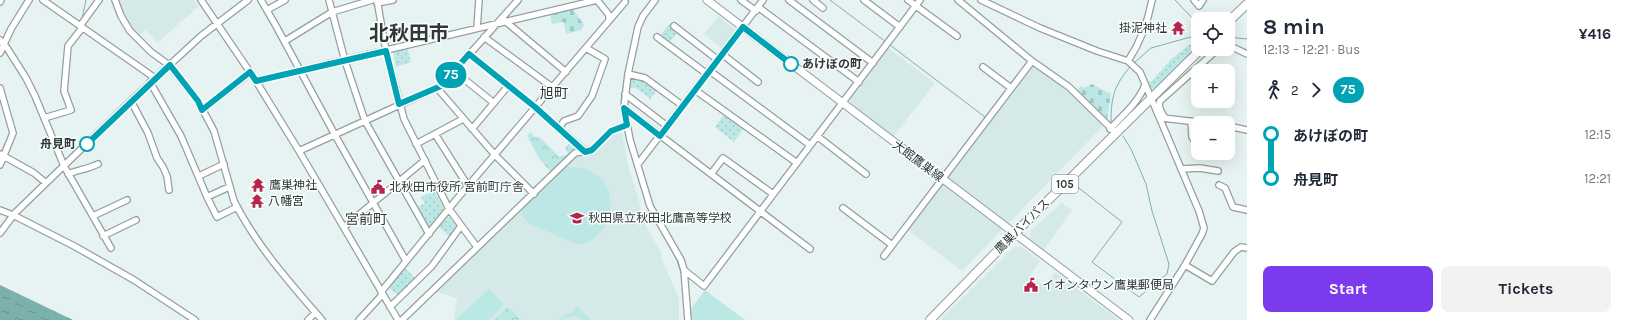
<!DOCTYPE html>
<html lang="en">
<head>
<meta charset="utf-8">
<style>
  body { margin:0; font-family:Karla,"Noto Sans JP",sans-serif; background:#f2f2f3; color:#1f2937; height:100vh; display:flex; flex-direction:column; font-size:15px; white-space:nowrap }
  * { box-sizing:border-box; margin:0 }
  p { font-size:13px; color:#747a83 }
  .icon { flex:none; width:22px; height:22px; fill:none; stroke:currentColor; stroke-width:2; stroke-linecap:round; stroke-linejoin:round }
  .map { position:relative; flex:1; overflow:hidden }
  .drawer { display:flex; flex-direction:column; background:#fff; width:380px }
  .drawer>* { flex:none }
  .badge { padding:0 8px; border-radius:13px; font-size:14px; line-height:26px }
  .fabs { position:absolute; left:1191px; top:12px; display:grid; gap:8px }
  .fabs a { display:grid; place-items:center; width:44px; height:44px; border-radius:8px; background:#fff; box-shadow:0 4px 16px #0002; font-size:20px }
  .map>.badge { position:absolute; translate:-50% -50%; box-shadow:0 0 0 2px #fff }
  .legs { display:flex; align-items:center; gap:6px; height:44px; padding:0 16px; font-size:13px }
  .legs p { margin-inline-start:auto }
  .overview { display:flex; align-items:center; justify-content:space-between; height:68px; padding:0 16px }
  h1 { font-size:22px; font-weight:700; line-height:30px }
  .primary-button { display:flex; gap:8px; margin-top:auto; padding:8px 16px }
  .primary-button a { flex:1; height:46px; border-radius:8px; background:#7c3aed; color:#fff; font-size:16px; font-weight:700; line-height:46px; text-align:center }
  .primary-button a+a { background:#f2f2f3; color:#1f2937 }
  ul { padding:0 16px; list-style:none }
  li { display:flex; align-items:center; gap:14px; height:44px; font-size:15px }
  li i { display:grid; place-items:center; width:6px; height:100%; margin:0 5px; background:currentColor }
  li i::after { content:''; width:10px; height:10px; margin:-5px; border:3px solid; border-radius:50%; background:#fff }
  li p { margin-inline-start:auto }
  li:first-child i { background:linear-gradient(#0000 50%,currentColor 0) }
  li:last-child i { background:linear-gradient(currentColor 50%,#0000 0) }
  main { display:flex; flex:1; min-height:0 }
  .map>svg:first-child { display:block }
</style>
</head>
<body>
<main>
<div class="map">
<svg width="1247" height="320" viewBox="0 0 1247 320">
  <defs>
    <pattern id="grass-dots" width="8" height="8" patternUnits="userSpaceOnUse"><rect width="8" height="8" fill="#bbe8e5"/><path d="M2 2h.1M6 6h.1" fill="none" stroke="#a1c8c5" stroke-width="1.8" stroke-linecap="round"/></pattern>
    <pattern id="forest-crowns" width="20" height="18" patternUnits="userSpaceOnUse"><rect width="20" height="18" fill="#bbe8e5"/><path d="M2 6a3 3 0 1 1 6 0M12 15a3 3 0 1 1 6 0" fill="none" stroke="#a1c8c5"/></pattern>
    <pattern id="cemetery-stones" width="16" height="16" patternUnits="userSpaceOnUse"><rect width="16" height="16" fill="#bbe8e5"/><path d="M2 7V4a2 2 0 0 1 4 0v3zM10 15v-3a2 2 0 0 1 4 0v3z" fill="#a1c8c5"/></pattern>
    <pattern id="water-ripples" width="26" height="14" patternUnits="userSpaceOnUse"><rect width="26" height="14" fill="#7bb0ad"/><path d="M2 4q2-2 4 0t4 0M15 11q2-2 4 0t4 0" fill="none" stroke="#65908e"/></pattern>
  </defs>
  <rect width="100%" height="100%" fill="#e7f3f2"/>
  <path fill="#d4e9e8" d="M117 0H194L198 7 157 43 146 30 137 37 129 28Z
    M719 16 738 32 724 50 704 34Z
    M888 48 935 83 893 137 852 106 850 98Z
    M1032 61 1082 104 1103 126 962 271 905 228Z
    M619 132 622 133 628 165 647 228 661 252V257L679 299V320H454L457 298 436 292 573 158 590 153 615 134Z
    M1062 203 1072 210 1043 251 1028 239 1031 236 1030 231Z
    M1021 246 1040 261 1030 275 1044 286 1055 272 1119 320H940L1014 247Z"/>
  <path fill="url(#grass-dots)" d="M669 24 679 31 669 43 660 36Z
    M1197 39 1198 48 1156 89 1149 88 1147 82 1152 81 1171 59Z
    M407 47 411 62 396 67 393 50Z
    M629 76 644 79 658 89 650 99 638 89 628 87Z
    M725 113 744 128 734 142 715 127Z
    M434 191 444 208 429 228 416 209 425 203 421 197Z
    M449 217 457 226 456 231 450 237 439 227 446 218Z
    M405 268 416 279 399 296 388 287Z"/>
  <path fill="url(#forest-crowns)" d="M530 132 536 138 538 136 560 157 563 155 565 156 568 153 565 148 571 141 582 150 573 153 551 172 540 160 527 136Z
    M508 307 521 320H494Z"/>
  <path fill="url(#cemetery-stones)" d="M573 9 584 25 581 30 566 34 564 22 552 24 550 14Z
    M1092 84 1111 94 1107 120H1104L1076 91 1081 86 1083 88Z"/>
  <path fill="#bbe8e5" d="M564 167C571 167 578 167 585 169 617 179 618 220 593 239 589 242 584 243 579 245L530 224 522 216V209L525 205Z
    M489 289 504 305 489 320H456Z
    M705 290 745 320H690L689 311Z
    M577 306 591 320H583L574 316 558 320 566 314 575 312 573 310Z"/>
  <path fill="url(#water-ripples)" d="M0 285 73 320H0Z"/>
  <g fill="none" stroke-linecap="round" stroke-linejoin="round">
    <path stroke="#7bb0ad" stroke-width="1" d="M830 0 886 42
      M1175 0 1198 24
      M642 12 648 5
      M82 19 86 0
      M1228 37 1247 39
      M890 45 985 117
      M1134 63 1151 48 1198 35
      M622 107 621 101 625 75
      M622 112 623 123
      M1111 122C1111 97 1114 86 1130 67
      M638 176 641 184
      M1075 185 1122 222 1092 262 1139 297 1167 274 1169 264 1152 211 1146 184 1131 149 1123 136
      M653 217 677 260 681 273
      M684 300 685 320"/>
    <defs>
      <path id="minor" d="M43 0 155 78
        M115 0 121 16 130 31 151 52 169 65 198 101 214 131 234 201C256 245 290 283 322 320
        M201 0 256 81 299 151 398 320
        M261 0 276 26 335 135 406 261
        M329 0 345 61 365 121 429 234
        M377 0 386 51 404 119 449 209 477 247
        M597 0 609 15V20
        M655 0 643 16 638 27 628 74 624 108 630 140 650 206 681 260 684 270 688 320
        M741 0 756 11
        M789 0 873 63
        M813 0 823 8
        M864 0 900 27
        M908 0 957 36
        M958 0 1032 61 1069 87 1116 133
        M981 0 1040 28 1097 51 1128 61 1140 72 1199 211 1204 228 1202 234 1185 265 1150 320
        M1194 0 1199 6 1203 0
        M0 2 1 0
        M377 3 393 0
        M758 7 859 82
        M267 10 285 0
        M505 21 566 72
        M80 26 99 0
        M674 26 718 60
        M477 28 479 0
        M484 37 552 87
        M657 37 707 74
        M0 40 7 48 26 78 35 96 64 166 111 248
        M285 41 332 12 372 0
        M1228 45 1247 54
        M0 53 11 29 29 0
        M469 54 535 107 585 151
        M722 54 758 82
        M1128 61C1140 43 1148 21 1152 0
        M983 67 1011 88
        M454 71 494 103
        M710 71 810 145
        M628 74 645 78 683 106
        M256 81 597 0
        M150 82 181 136 207 197 229 187
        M0 88 13 133 0 165
        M437 88 495 155 534 194
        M695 90 797 163
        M625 94 667 126
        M131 101 148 133 157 158 163 167 167 176 169 190
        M624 108 810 249
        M202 110 250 73
        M44 118 71 110 64 91 68 46 82 28
        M1163 118 1205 123
        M1165 118C1162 113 1157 107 1160 101L1218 49
        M1191 121 1192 137 1194 140 1198 141
        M1228 126 1247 130
        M559 128 564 121 578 116 592 96 605 59 586 48
        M472 129 508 86
        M1110 129C1123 115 1138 103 1145 85
        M435 134 468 186
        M817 136 866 174
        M416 144 463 119
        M299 151 441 86 518 0
        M0 154 34 173 46 183
        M638 164 763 0
        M1181 169 1200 168 1218 171
        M68 174C78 170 88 169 98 164
        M711 174 723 158 773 194
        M199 176 224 164
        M1219 185 1225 188 1233 207 1247 210
        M207 197 217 217 237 207
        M843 208 892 245
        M0 210 13 215 74 246 134 280 195 320
        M93 216 127 200
        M344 227 425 160
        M0 233 15 213 135 97 201 36 248 0
        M103 236 136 220
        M884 256 1032 61
        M1185 265 1212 281 1234 252 1241 247 1247 248
        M684 270 704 286 920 0
        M381 292 456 200 625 2
        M390 307 432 266 461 226
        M308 320 315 313
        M359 320 382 295
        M402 320 575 153 592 150 611 131 627 125"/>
      <path id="major" d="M707 0 1129 320"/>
      <path id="highway" d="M1228 22 1247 4
        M930 320 1014 234 1201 49"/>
    </defs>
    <use href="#minor" stroke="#949f9e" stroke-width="8"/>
    <use href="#major" stroke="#949f9e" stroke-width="9"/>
    <use href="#highway" stroke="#949f9e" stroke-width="10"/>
    <use href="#minor" stroke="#fff" stroke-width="5.5"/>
    <use href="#major" stroke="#fff" stroke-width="7"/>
    <use href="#highway" stroke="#fff" stroke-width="8"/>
  </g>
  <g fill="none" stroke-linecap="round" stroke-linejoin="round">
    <defs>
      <path id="line-1" d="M87 144 170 65 198 101 202 110 250 72 256 81 386 51 399 104 441 86 469 54 535 107 585 152 592 150 611 131 627 125 624 108 660 136 743 27 791 64"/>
    </defs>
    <use href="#line-1" stroke="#fff" stroke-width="9"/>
    <use href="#line-1" stroke="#00a3b4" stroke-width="6"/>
  </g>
  <defs>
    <symbol id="temple-bare" viewBox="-9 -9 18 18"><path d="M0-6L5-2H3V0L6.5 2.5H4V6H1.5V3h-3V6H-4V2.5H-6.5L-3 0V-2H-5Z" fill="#b6254c" stroke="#f8fffe" stroke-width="2.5" paint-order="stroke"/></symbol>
    <symbol id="civic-bare" viewBox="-9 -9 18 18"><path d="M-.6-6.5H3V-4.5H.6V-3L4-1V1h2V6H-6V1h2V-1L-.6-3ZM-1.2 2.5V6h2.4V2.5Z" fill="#b6254c" stroke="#f8fffe" stroke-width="2.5" paint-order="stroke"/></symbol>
    <symbol id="school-bare" viewBox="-9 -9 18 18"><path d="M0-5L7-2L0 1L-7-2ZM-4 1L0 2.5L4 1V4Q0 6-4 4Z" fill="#b6254c" stroke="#f8fffe" stroke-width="2.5" paint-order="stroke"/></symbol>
  </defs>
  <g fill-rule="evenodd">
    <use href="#temple-bare" x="1168" y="18" width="20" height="20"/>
    <use href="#temple-bare" x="248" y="175" width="20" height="20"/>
    <use href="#civic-bare" x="368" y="177" width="20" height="20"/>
    <use href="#temple-bare" x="247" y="191" width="20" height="20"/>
    <use href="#school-bare" x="567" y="208" width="20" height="20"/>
    <use href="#civic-bare" x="1021" y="275" width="20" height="20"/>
  </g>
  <g fill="#fff" stroke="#00a3b4" stroke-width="2">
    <circle cx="791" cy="64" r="7"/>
    <circle cx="87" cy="144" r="7"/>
  </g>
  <g text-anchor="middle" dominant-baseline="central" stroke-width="3" stroke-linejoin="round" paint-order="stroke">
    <rect fill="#f8fffe" stroke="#6e7473" stroke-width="1" x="1052" y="175" width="26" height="18" rx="3"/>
    <g font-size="11" font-weight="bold" fill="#333837">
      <text x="1065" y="184">105</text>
    </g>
    <g font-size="12" fill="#333837" stroke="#f8fffe" text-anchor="start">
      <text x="1167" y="28" text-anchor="end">掛泥神社</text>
      <text x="269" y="185">鷹巣神社</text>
      <text x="389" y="187">北秋田市役所 宮前町庁舎</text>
      <text x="268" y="201">八幡宮</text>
      <text x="588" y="218">秋田県立秋田北鷹高等学校</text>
      <text x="1042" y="285">イオンタウン鷹巣郵便局</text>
    </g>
    <g font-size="12" font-weight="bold" fill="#333837" stroke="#f8fffe" text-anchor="start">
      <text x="802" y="64">あけぼの町</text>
      <text x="76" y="144" text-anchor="end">舟見町</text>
    </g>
    <g font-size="12" fill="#333837" stroke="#f8fffe">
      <text transform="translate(918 161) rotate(37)">大館鷹巣線</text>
      <text transform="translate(1022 226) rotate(-45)">鷹巣バイパス</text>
    </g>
    <g font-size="14" fill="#333837" stroke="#f8fffe">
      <text x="554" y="93">旭町</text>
      <text x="366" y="219">宮前町</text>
    </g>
    <g font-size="20" font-weight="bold" fill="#333837" stroke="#f8fffe">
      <text x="409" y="33">北秋田市</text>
    </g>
  </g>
</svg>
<div class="fabs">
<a><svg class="icon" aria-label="locate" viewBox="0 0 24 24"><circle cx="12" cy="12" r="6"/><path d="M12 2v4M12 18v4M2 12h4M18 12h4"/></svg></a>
<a>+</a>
<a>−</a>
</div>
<b class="badge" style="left:451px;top:75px;background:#00a3b4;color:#fff">75</b>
</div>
<section class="drawer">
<div class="overview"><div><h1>8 min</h1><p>12:13 – 12:21 · Bus</p></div><b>¥416</b></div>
<div class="legs"><svg class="icon" aria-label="walk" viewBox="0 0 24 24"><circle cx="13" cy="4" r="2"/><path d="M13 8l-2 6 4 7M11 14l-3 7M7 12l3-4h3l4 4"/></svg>2<svg class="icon" aria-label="forward" viewBox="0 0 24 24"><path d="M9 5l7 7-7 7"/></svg><b class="badge" style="background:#00a3b4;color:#fff">75</b></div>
<ul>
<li><i style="color:#00a3b4"></i><b>あけぼの町</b><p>12:15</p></li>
<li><i style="color:#00a3b4"></i><b>舟見町</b><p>12:21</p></li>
</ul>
<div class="primary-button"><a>Start</a><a>Tickets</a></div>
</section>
</main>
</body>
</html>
